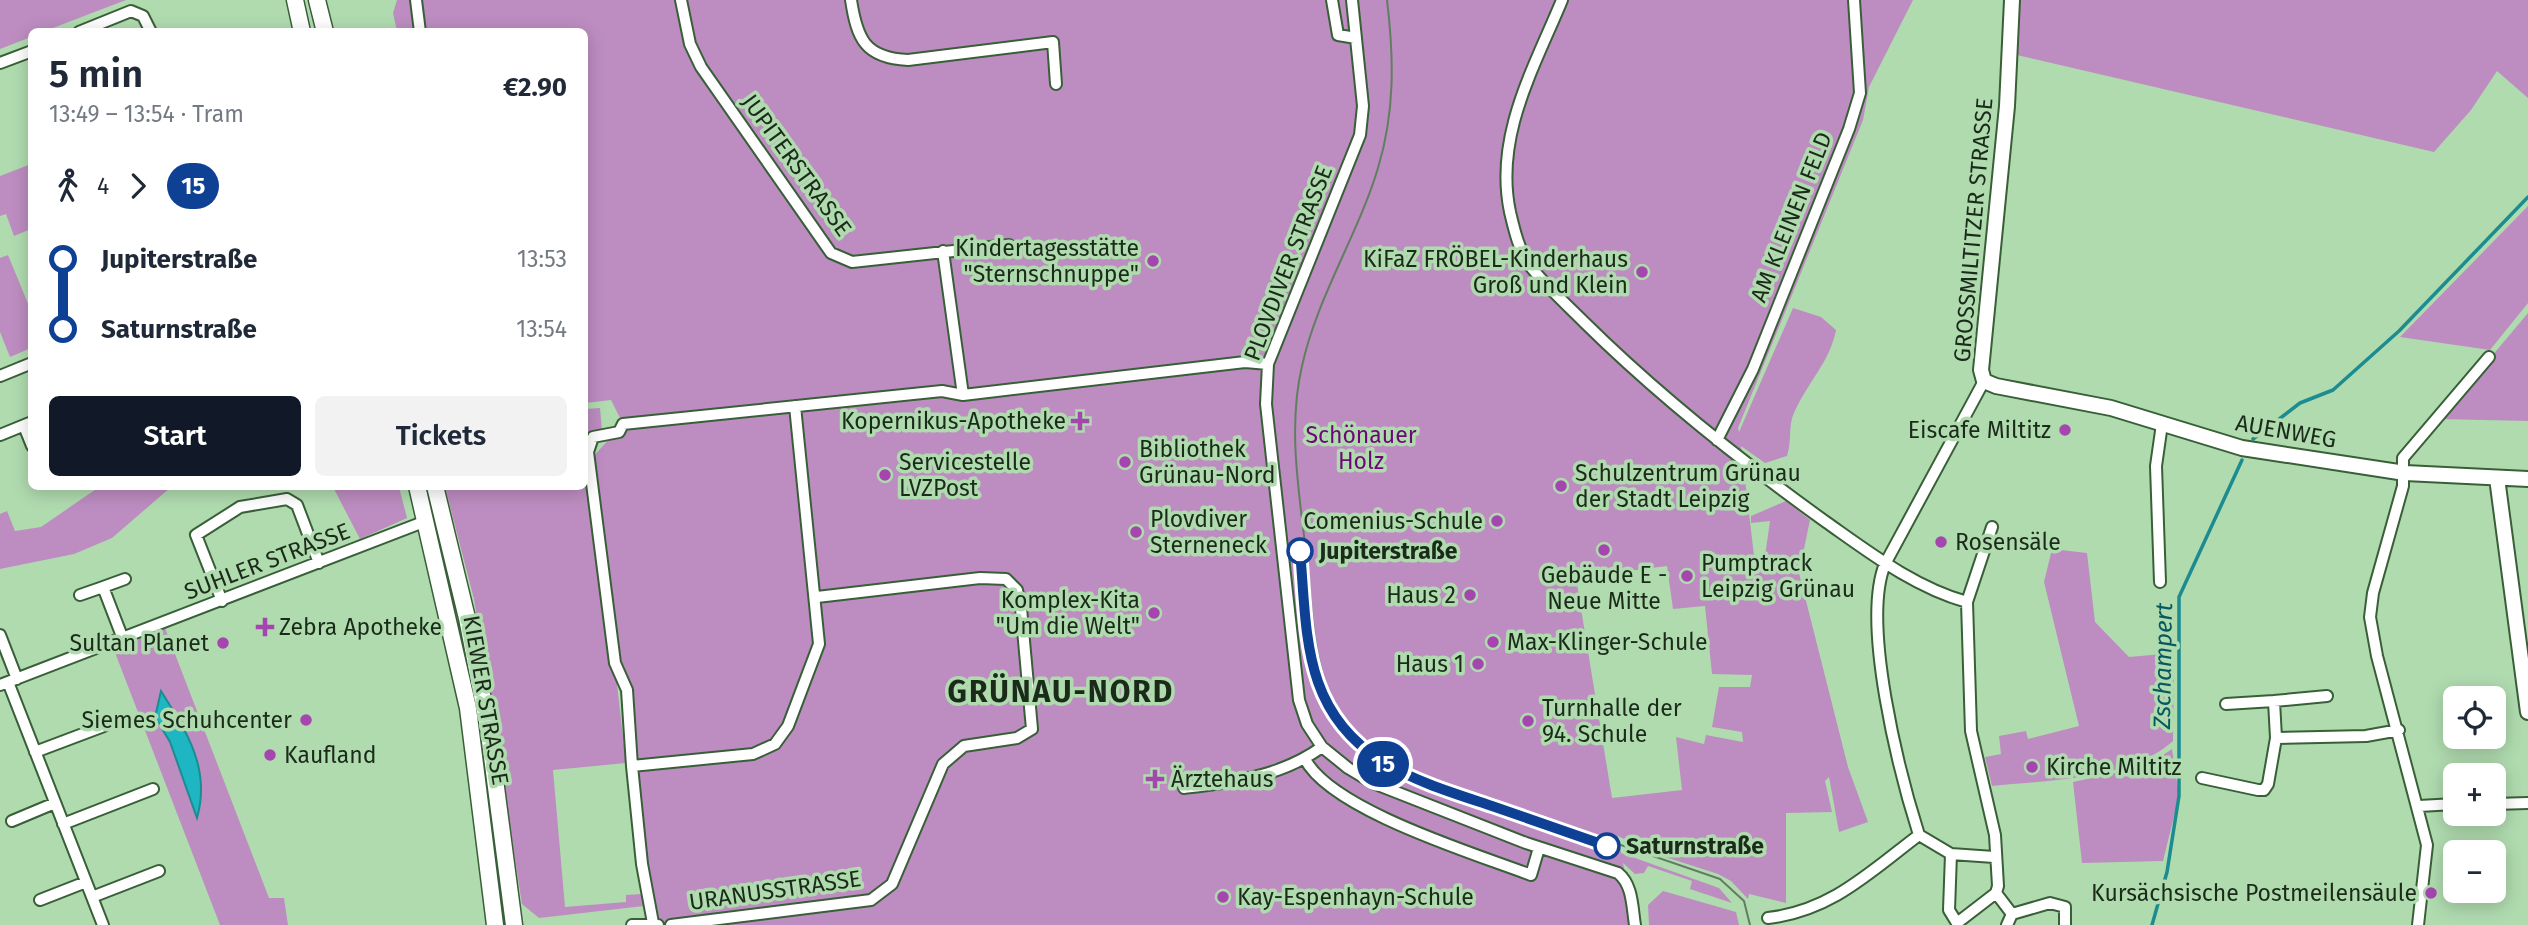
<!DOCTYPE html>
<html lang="en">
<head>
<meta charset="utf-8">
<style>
  body { margin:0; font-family:"Fira Sans",sans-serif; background:#f2f2f3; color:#1f2937; height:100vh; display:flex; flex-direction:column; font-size:26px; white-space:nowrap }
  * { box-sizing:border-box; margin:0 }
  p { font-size:23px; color:#747a83 }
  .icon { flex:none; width:38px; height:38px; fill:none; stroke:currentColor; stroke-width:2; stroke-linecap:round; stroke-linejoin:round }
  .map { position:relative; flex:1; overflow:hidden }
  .panel { position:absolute; left:28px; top:28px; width:560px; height:462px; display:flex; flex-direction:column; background:#fff; border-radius:10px; box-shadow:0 4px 18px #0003 }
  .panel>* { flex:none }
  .badge { padding:0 14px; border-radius:23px; font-size:24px; line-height:46px }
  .tools { position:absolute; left:2443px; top:686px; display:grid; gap:14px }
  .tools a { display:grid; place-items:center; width:63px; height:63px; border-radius:10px; background:#fff; box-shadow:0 4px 18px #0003; font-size:35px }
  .map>.badge { position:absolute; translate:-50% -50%; box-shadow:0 0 0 4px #fff }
  .legs { display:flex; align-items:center; gap:10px; height:77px; padding:0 21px; font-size:23px }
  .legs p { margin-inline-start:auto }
  .head { display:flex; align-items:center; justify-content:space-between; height:119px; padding:0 21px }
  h1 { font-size:38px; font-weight:600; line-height:52px }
  .primary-button { display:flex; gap:14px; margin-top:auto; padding:14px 21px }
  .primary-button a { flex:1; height:80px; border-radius:10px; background:#111827; color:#fff; font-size:28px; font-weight:600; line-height:80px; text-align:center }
  .primary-button a+a { background:#f2f2f3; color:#1f2937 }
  ul { padding:0 21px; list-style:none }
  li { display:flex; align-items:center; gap:24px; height:70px; font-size:26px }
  li i { display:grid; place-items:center; width:10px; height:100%; margin:0 9px; background:currentColor }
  li i::after { content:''; width:18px; height:18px; margin:-9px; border:5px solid; border-radius:50%; background:#fff }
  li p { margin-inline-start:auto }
  li:first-child i { background:linear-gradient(#0000 50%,currentColor 0) }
  li:last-child i { background:linear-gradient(currentColor 50%,#0000 0) }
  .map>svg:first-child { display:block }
</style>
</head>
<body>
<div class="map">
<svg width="2528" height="925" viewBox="0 0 2528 925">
  <rect width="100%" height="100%" fill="#b0dbaf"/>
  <path fill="#bd8dc1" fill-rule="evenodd" d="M0 0H126L45 31 32 32 31 37 0 49Z
    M397 0H1913L1869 87 1863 120 1738 428 1739 432 1793 308 1821 317 1836 330C1830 362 1807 383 1794 413 1788 425 1792 442 1787 456L1765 463 1741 446 1756 572 1763 570 1770 521 1751 523V516L1786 501 1810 520 1799 573 1848 767 1868 822 1839 832 1829 777 1825 781 1832 812 1786 813V903L1749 894 1748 899 1731 881 1718 874 1625 844 1626 840 1618 836 1621 853 1719 888 1732 903 1690 889 1692 881 1648 866 1644 873 1635 874 1623 863 1635 925H658L653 923 627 690 618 675 590 470 609 658H614L626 763 553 770 565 907 626 902V895L642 894 644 906 539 918 522 904 474 599 445 487 584 486 585 409 600 408 602 432 588 436 590 460 623 424 611 400 585 403 584 32 397 31 393 13ZM1667 566 1673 609 1705 606 1712 674 1752 675 1750 687H1719L1712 727 1742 732 1743 742 1706 735 1704 744 1676 737 1682 790 1612 798 1576 578Z
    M2020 0H2528V98L2497 71 2471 110 2434 152 2017 55Z
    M31 164V229L14 236 6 214 0 216V176Z
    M2528 206V303L2490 350 2400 337Z
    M8 255 31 311V348L10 357 0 332V258Z
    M2528 313V421L2439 419Z
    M99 487H171L112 538 74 554 0 569V514L7 511 15 531 41 527Z
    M333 487H399L407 518 360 539Z
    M2052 549 2087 553 2095 622 2129 657 2174 653 2173 741C2130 780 2048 780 1992 786L1985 757 2001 754 1999 736 2026 731 2028 739 2079 726 2044 582Z
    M165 628 269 898H284L288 925H220L114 650Z
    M2172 749 2179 796 2163 861 2082 863 2073 782 2147 766Z
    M1663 891 1736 912 1739 925H1649L1648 905Z"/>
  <path fill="#1eb6c2" stroke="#1d8c90" stroke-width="2" d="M161 691C187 732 211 769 197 818L170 742 155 717Z"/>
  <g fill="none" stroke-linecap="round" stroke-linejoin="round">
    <path stroke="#1d8c90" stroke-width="3.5" d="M2253 439 2300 403 2333 390 2399 331 2528 197
      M2152 925 2167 872 2179 796V597L2242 460"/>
    <defs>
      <path id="street" d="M416 0 420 32
        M681 0 690 44 701 67 831 253 852 262 1009 245
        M851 0C857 39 865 58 908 60L1053 42 1056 84
        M1332 0 1338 35 1356 38
        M1352 0 1363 106 1360 135 1268 364 1266 404 1299 700 1307 724 1322 747 1348 768 1373 783 1526 843 1618 873C1633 885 1632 907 1635 925
        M1562 0C1534 68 1494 136 1510 212 1514 229 1519 251 1530 266 1546 286 1567 305 1585 323 1659 396 1741 461 1826 522 1870 553 1914 587 1967 602L1971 731 1995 835 1998 886 1996 893 1957 923 1949 910 1951 854
        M79 32 131 11 143 16 151 32
        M0 63 32 51
        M943 251 963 395
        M0 376 32 363
        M24 426 32 446
        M0 435 32 422
        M1717 440 1753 369 1849 129 1860 93 1854 0
        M2160 582 2156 466 2162 424
        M80 595 103 587
        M222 601 196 535 240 507 287 499 297 505 319 563
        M1967 602 1992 527
        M0 635 17 679
        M123 639 103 587 125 579
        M8 682 103 925
        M0 685 426 521
        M2274 701 2327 696
        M2276 738 2366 736 2399 730
        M35 752 104 726
        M1305 759C1331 810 1476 854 1531 875L1539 848
        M632 766 627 690 615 663 588 452 593 437 619 432 623 424 942 391 963 395 1245 362 1268 364
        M2202 778 2258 790H2264L2268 784 2276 738 2274 701 2226 704
        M1184 788C1234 782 1280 777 1322 747
        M2494 804 2528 803
        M2419 806 2455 804
        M12 821 55 803
        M63 824 153 789
        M1919 835C1899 772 1861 623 1885 564L1984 381
        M1919 835 1951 854 1994 857
        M1996 893 2012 914
        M92 897 159 871
        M40 900 86 882
        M1768 918C1831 911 1870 872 1919 835
        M653 923 642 864 632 766 753 754 775 744 788 726 819 644 795 406
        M632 925H658
        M671 925 871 900 892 884 943 764 964 746 1017 738 1032 729 1021 608 1017 590 1006 579 980 578 817 597
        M2007 925 2012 914 2050 903 2065 907V925
        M2418 925 2427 845 2377 656 2370 617 2373 593 2403 486V458L2489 357"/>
      <path id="secondary" d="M2012 0 2007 106 1981 370 1984 381 1996 386 2111 408 2242 448 2405 473 2528 479
        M2497 478 2528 712"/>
      <path id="primary" d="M295 0 302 32
        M317 0 325 32
        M417 486 468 708 495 925
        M435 486 467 618 488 726 514 925"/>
    </defs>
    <use href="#street" stroke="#395f38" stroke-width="14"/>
    <use href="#secondary" stroke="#395f38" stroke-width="18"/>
    <use href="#primary" stroke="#395f38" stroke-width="19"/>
    <use href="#street" stroke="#fff" stroke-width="10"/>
    <use href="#secondary" stroke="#fff" stroke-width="14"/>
    <use href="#primary" stroke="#fff" stroke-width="16"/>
    <path stroke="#617e60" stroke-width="2" d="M1387 0C1394 58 1395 112 1378 168 1358 235 1317 297 1302 366 1287 430 1300 497 1307 561 1313 612 1312 670 1341 715 1358 742 1385 760 1414 774L1720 879 1744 901 1750 925"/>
  </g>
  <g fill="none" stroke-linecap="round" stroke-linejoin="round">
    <defs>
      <path id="line-1" d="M1300 551C1304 594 1304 642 1318 682 1346 762 1420 782 1492 806 1530 819 1569 833 1607 846"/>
    </defs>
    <use href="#line-1" stroke="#fff" stroke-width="16"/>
    <use href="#line-1" stroke="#0e4094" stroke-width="10"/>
  </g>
  <g fill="#a546af" stroke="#b0dbaf" stroke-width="2.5">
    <circle cx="1153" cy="261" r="7"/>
    <circle cx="1642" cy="272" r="7"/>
    <path d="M1076.5 410.5h7v7h7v7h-7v7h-7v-7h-7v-7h7z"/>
    <circle cx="2065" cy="430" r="7"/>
    <circle cx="1125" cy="462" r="7"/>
    <circle cx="885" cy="475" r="7"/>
    <circle cx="1561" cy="486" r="7"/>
    <circle cx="1497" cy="521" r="7"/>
    <circle cx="1136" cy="532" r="7"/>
    <circle cx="1941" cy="542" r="7"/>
    <circle cx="1604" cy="550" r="7"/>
    <circle cx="1687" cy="576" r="7"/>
    <circle cx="1470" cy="595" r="7"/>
    <circle cx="1154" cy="613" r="7"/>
    <path d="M261.5 616.5h7v7h7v7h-7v7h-7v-7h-7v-7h7z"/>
    <circle cx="1493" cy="642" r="7"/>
    <circle cx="223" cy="643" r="7"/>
    <circle cx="1478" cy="664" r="7"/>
    <circle cx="306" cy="720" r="7"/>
    <circle cx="1528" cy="721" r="7"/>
    <circle cx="270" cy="755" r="7"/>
    <circle cx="2032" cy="767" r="7"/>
    <path d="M1151.5 768.5h7v7h7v7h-7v7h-7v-7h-7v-7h7z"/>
    <circle cx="2431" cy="893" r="7"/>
    <circle cx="1223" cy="897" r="7"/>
  </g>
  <g fill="#fff" stroke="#0e4094" stroke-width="3.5">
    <circle cx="1300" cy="551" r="12"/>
    <circle cx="1607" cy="846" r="12"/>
  </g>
  <g text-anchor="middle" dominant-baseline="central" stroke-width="7" stroke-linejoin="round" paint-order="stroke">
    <g font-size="23" fill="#1b2b1a" stroke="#b0dbaf">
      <text transform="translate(797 165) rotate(54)">JUPITERSTRASSE</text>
      <text transform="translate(1791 217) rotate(-68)">AM KLEINEN FELD</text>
      <text transform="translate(1973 230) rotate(-85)">GROSSMILTITZER STRASSE</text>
      <text transform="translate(1288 263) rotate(-69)">PLOVDIVER STRASSE</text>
      <text transform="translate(2286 431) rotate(10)">AUENWEG</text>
      <text transform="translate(267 561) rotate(-21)">SUHLER STRASSE</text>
      <text transform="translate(486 700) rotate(80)">KIEWER STRASSE</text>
      <text transform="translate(775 890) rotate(-8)">URANUSSTRASSE</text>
    </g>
    <g font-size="23" fill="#1b2b1a" stroke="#b0dbaf" text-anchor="start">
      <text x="1139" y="248" text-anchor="end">Kindertagesstätte<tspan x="1139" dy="26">"Sternschnuppe"</tspan></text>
      <text x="1628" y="259" text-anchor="end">KiFaZ FRÖBEL-Kinderhaus<tspan x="1628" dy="26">Groß und Klein</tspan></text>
      <text x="1066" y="421" text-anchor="end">Kopernikus-Apotheke</text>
      <text x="2051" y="430" text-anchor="end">Eiscafe Miltitz</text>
      <text x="1139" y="449">Bibliothek<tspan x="1139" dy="26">Grünau-Nord</tspan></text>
      <text x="899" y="462">Servicestelle<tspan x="899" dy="26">LVZPost</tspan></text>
      <text x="1575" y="473">Schulzentrum Grünau<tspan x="1575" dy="26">der Stadt Leipzig</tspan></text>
      <text x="1150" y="519">Plovdiver<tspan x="1150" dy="26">Sterneneck</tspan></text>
      <text x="1483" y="521" text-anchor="end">Comenius-Schule</text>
      <text x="1955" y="542">Rosensäle</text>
      <text x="1701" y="563">Pumptrack<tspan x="1701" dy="26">Leipzig Grünau</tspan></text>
      <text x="1604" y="575" text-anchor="middle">Gebäude E -<tspan x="1604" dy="26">Neue Mitte</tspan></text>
      <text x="1456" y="595" text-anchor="end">Haus 2</text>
      <text x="1140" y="600" text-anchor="end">Komplex-Kita<tspan x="1140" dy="26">"Um die Welt"</tspan></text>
      <text x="279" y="627">Zebra Apotheke</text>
      <text x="1507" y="642">Max-Klinger-Schule</text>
      <text x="209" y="643" text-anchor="end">Sultan Planet</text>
      <text x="1464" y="664" text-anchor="end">Haus 1</text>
      <text x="1542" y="708">Turnhalle der<tspan x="1542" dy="26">94. Schule</tspan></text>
      <text x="292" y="720" text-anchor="end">Siemes Schuhcenter</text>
      <text x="284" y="755">Kaufland</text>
      <text x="2046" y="767">Kirche Miltitz</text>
      <text x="1171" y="779">Ärztehaus</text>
      <text x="2417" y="893" text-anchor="end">Kursächsische Postmeilensäule</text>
      <text x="1237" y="897">Kay-Espenhayn-Schule</text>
    </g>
    <g font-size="23" fill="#6d0776" stroke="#b0dbaf">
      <text x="1361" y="435">Schönauer<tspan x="1361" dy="26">Holz</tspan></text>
    </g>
    <g font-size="23" font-weight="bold" fill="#1b2b1a" stroke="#b0dbaf" text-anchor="start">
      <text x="1319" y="551">Jupiterstraße</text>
      <text x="1626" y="846">Saturnstraße</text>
    </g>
    <g font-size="24" font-style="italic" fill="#06595f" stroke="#b0dbaf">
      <text transform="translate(2163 666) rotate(-89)">Zschampert</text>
    </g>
    <g font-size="30" font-weight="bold" letter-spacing="2" fill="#1b2b1a" stroke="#b0dbaf">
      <text x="1061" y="692">GRÜNAU-NORD</text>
    </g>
  </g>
</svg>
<div class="tools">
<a><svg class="icon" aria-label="locate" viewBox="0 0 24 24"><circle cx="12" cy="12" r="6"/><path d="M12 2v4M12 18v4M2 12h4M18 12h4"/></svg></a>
<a>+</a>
<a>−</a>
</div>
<b class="badge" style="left:1383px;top:764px;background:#0e4094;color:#fff">15</b>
<section class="panel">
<div class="head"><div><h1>5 min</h1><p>13:49 – 13:54 · Tram</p></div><b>€2.90</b></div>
<div class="legs"><svg class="icon" aria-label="walk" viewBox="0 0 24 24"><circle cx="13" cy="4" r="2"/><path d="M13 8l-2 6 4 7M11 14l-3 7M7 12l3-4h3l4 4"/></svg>4<svg class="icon" aria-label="forward" viewBox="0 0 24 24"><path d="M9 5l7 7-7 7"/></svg><b class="badge" style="background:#0e4094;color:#fff">15</b></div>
<ul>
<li><i style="color:#0e4094"></i><b>Jupiterstraße</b><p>13:53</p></li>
<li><i style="color:#0e4094"></i><b>Saturnstraße</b><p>13:54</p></li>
</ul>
<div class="primary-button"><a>Start</a><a>Tickets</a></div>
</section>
</div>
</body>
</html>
